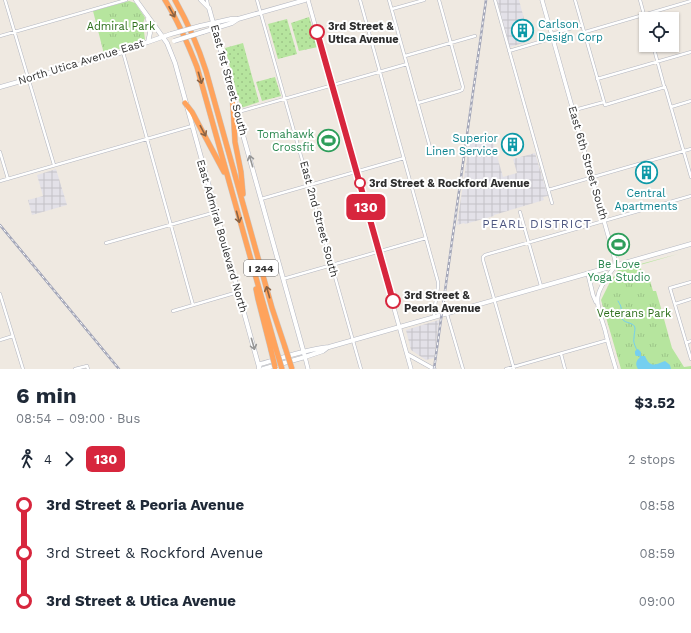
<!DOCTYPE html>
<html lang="en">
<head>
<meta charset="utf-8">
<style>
  body { margin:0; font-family:"Work Sans",sans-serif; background:#f6f6f7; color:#1f2937; height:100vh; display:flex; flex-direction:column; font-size:15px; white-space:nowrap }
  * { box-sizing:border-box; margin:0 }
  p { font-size:13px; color:#747a83 }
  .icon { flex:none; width:22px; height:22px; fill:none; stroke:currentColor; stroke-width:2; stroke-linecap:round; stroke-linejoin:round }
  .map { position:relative; height:369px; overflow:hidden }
  .sheet { display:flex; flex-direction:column; background:#fff; flex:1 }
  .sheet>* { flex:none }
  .badge { padding:0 8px; border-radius:6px; font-size:14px; line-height:26px }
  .fabs { position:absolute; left:639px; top:12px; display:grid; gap:8px }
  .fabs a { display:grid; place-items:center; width:40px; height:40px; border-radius:0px; background:#fff; box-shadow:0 1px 3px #0004; font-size:20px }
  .map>.badge { position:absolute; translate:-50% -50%; box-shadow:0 0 0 2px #fff }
  .legs { display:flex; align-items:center; gap:6px; height:44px; padding:0 16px; font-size:13px }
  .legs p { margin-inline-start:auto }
  .head { display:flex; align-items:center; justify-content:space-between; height:68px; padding:0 16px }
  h1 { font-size:22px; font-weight:700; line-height:30px }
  ul { padding:0 16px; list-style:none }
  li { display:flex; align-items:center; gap:14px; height:48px; font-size:15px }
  li i { display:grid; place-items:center; width:6px; height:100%; margin:0 5px; background:currentColor }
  li i::after { content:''; width:10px; height:10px; margin:-5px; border:3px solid; border-radius:50%; background:#fff }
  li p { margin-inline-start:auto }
  li:first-child i { background:linear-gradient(#0000 50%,currentColor 0) }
  li:last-child i { background:linear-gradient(currentColor 50%,#0000 0) }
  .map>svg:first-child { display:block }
</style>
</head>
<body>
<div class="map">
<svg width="691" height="369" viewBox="0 0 691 369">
  <defs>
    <pattern id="industrial-grid" width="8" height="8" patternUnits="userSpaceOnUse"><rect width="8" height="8" fill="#e3e1e8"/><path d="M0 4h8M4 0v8" fill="none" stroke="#c3c1c7"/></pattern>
    <pattern id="grass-dots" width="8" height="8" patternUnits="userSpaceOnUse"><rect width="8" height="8" fill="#b6e59e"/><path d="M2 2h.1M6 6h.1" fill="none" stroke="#9dc588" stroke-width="1.8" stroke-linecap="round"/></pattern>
    <pattern id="park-tufts" width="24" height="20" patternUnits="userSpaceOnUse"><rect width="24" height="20" fill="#b6e59e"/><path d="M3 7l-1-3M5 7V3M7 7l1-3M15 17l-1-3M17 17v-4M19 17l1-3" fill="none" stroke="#9dc588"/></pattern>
  </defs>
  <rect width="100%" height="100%" fill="#efe9e1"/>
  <path fill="url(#industrial-grid)" d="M497 0H519L530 41 510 47Z
    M492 138 503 177 517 173 513 159 535 153 548 196 543 197 544 200 494 215V216L465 224 464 223 457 225 469 144Z
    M56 169 67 205 32 215 28 200 43 196 37 175Z
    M439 320 434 358 426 360 411 350 406 330Z"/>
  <path fill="url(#grass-dots)" d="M309 17 318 47 299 51 291 23Z
    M287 19 297 54 278 59 268 24Z
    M243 43 259 102 241 108 225 48Z
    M275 77 281 96 262 101 256 82Z"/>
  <path fill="url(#park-tufts)" d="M129 1 135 3 144 16 145 18 143 23 145 40 104 54 93 11Z
    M678 254 640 265 643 276 646 277H649L653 291H656L663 315 662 317 664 319 672 348 684 367 691 366V369H621L601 300 610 282 618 270Z"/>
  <path fill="#75cff0" d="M638 349 641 352V356H645C650 368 655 365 665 361L670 365 671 369H638C635 364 636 361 640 357L639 356H636L635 354V351Z"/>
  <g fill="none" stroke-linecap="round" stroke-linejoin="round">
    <path stroke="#75cff0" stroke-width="1" d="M618 301C619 303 620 304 621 307 622 311 620 316 622 319 626 324 634 322 635 328 635 331 634 334 634 338 633 342 635 346 637 350"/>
    <defs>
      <path id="minor" d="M5 0 54 165
        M207 0 208 6
        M257 0 361 369
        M360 0 438 282V287L434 312V317
        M389 0 431 151
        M495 0 552 203
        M575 0 605 105 665 87
        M640 0 646 22
        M392 9 424 0
        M585 32 691 1
        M552 34 582 25
        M0 36 126 0
        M653 45 664 86 666 90 691 177
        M509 51 553 38
        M123 52 193 305
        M405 56 475 36
        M597 79 691 52
        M418 103 460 91 462 90 463 87 439 0
        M671 107 691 101
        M571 111 604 102
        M238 112 407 64
        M0 152 8 179
        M0 181 192 126
        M548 190 691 149
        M261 199 404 158
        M520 212 541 286
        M106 243 216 212
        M283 279 426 238
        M691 282 670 288 691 359
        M0 294 23 369
        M675 304 691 299
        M173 311 238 292
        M447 314 463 369
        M0 340 13 336
        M686 343 691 341
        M561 354 565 369
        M75 369 87 366 88 369
        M506 369 608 340
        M514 369 483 260V257L485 255 691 196"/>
      <path id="tertiary" d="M308 0 411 369
        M542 0 615 260V266C609 275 600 285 598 296 596 307 602 319 605 330 608 343 612 356 616 369
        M588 274 593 295 596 302
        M407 354 434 369
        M305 357 308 369"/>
      <path id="secondary" d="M136 0 167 43 175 63 259 367
        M201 0 209 8 231 88
        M200 26 231 19H237
        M203 32 232 23 238 19 305 0
        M148 42 150 33 148 19
        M0 87 123 52 148 42 171 34
        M233 94 243 135 305 357
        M259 368 260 364C283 358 306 349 329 347L691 244
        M263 369 305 357 323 351 327 348"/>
      <path id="motorway" d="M165 0C178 21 188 44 197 67L276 349
        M175 0C188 23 198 46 206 71L272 308 285 347
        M231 86 233 107 235 142 241 172 243 194
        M185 103 192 112 224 172
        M256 289 258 299 271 350"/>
    </defs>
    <use href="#minor" stroke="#b4b7c1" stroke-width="3.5"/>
    <use href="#tertiary" stroke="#b4b7c1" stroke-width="4.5"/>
    <use href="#secondary" stroke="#b4b7c1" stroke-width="5"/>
    <use href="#motorway" stroke="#c9c9c9" stroke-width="6"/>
    <use href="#minor" stroke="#fff" stroke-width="2.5"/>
    <use href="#tertiary" stroke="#fff" stroke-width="3.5"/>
    <use href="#secondary" stroke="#fff" stroke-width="4"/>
    <use href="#motorway" stroke="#ffa35c" stroke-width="5"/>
    <defs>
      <path id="rail" d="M0 225 119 369
        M434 369 486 0"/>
    </defs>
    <use href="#rail" stroke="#a3a6b8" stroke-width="2.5"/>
    <use href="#rail" stroke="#fff" stroke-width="1" stroke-dasharray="3" stroke-linecap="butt"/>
    <defs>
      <path id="secondary-bridge" d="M171 34 200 26
        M174 41 203 32"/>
      <path id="motorway-bridge" d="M285 347 292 369
        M276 349 282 369
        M271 350 275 367"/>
    </defs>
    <use href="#secondary-bridge" stroke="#b4b7c1" stroke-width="5" stroke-linecap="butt"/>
    <use href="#motorway-bridge" stroke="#c9c9c9" stroke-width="6" stroke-linecap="butt"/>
    <use href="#secondary-bridge" stroke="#fff" stroke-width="4"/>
    <use href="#motorway-bridge" stroke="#ffa35c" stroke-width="5"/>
  </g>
  <defs><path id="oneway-shaft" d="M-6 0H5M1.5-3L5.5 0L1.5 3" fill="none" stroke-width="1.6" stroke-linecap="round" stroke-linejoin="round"/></defs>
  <g stroke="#8c6343">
    <use href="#oneway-shaft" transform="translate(172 12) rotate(61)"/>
    <use href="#oneway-shaft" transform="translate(200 78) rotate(74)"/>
    <use href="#oneway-shaft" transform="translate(203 131) rotate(62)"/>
    <use href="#oneway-shaft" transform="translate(238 217) rotate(75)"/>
    <use href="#oneway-shaft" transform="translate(268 292) rotate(-106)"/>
  </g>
  <g stroke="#969696">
    <use href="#oneway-shaft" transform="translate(251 161) rotate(-106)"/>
    <use href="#oneway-shaft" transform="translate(253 344) rotate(74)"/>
  </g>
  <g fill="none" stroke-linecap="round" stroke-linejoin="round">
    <defs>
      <path id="line-1" d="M317 32 393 301"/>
    </defs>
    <use href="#line-1" stroke="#fff" stroke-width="9"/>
    <use href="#line-1" stroke="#d7263d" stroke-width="6"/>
  </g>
  <defs>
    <symbol id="building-ring" viewBox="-11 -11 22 22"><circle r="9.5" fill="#fff" stroke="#0f9aa8" stroke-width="1.5"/><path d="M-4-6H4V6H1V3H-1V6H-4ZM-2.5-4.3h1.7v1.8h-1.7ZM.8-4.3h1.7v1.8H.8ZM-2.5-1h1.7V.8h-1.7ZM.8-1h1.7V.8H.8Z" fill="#0f9aa8"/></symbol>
    <symbol id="stadium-ring" viewBox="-11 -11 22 22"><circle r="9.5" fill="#fff" stroke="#2e9e5b" stroke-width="1.5"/><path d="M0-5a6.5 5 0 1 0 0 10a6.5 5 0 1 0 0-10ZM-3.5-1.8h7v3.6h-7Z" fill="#2e9e5b"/></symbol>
  </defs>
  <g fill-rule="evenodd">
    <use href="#building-ring" x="510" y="18" width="25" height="25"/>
    <use href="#stadium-ring" x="316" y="128" width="25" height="25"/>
    <use href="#building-ring" x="500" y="132" width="25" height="25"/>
    <use href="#building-ring" x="634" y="160" width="25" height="25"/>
    <use href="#stadium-ring" x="606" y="232" width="25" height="25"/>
  </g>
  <g fill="#fff" stroke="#d7263d" stroke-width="2">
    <circle cx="317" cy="32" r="7"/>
    <circle cx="360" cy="183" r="5"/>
    <circle cx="393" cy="301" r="7"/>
  </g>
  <g text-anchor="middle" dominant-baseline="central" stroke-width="4" stroke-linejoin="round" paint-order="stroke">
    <rect fill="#fff" stroke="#6d6d6d" stroke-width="1" x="244" y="260" width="34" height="16" rx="3"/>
    <g font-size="10" font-weight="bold" fill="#2e2e2e">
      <text x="261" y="268">I 244</text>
    </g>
    <g font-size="11" fill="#0d838f" stroke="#fff" text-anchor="start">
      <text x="538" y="24">Carlson<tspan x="538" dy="13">Design Corp</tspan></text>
      <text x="498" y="138" text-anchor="end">Superior<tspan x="498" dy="13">Linen Service</tspan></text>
      <text x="646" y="193" text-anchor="middle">Central<tspan x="646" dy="13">Apartments</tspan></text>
    </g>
    <g font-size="11" fill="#2c6e1b" stroke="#fff">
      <text x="121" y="26">Admiral Park</text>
      <text x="634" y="313">Veterans Park</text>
    </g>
    <g font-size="11" font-weight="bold" fill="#2e2e2e" stroke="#fff" text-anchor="start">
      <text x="328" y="26">3rd Street &amp;<tspan x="328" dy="13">Utica Avenue</tspan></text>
      <text x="369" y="183">3rd Street &amp; Rockford Avenue</text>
      <text x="404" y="295">3rd Street &amp;<tspan x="404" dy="13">Peoria Avenue</tspan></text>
    </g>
    <g font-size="11" fill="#2e2e2e" stroke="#fff">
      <text transform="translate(81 62) rotate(-17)">North Utica Avenue East</text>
      <text transform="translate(229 80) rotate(75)">East 1st Street South</text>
      <text transform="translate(588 163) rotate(74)">East 6th Street South</text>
      <text transform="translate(319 219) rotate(75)">East 2nd Street South</text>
      <text transform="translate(222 236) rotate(74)">East Admiral Boulevard North</text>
    </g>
    <g font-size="11" fill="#27864d" stroke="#fff" text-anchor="end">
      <text x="314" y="134">Tomahawk<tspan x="314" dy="13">Crossfit</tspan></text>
      <text x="619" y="264" text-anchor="middle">Be Love<tspan x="619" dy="13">Yoga Studio</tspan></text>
    </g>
    <g font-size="12" letter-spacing="1" fill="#4d5680" stroke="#fff">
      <text x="537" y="224">PEARL DISTRICT</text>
    </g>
  </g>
</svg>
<div class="fabs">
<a><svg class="icon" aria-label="locate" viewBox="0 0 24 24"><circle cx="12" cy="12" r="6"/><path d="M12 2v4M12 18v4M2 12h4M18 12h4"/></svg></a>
</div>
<b class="badge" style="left:366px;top:207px;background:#d7263d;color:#fff">130</b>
</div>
<section class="sheet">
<div class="head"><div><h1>6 min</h1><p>08:54 – 09:00 · Bus</p></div><b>$3.52</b></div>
<div class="legs"><svg class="icon" aria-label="walk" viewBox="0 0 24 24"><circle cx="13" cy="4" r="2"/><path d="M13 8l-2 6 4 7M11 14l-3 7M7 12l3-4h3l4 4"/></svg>4<svg class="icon" aria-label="forward" viewBox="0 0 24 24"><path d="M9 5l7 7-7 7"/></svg><b class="badge" style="background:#d7263d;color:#fff">130</b><p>2 stops</p></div>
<ul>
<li><i style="color:#d7263d"></i><b>3rd Street &amp; Peoria Avenue</b><p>08:58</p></li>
<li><i style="color:#d7263d"></i><span>3rd Street &amp; Rockford Avenue</span><p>08:59</p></li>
<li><i style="color:#d7263d"></i><b>3rd Street &amp; Utica Avenue</b><p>09:00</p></li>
</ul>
</section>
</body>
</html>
